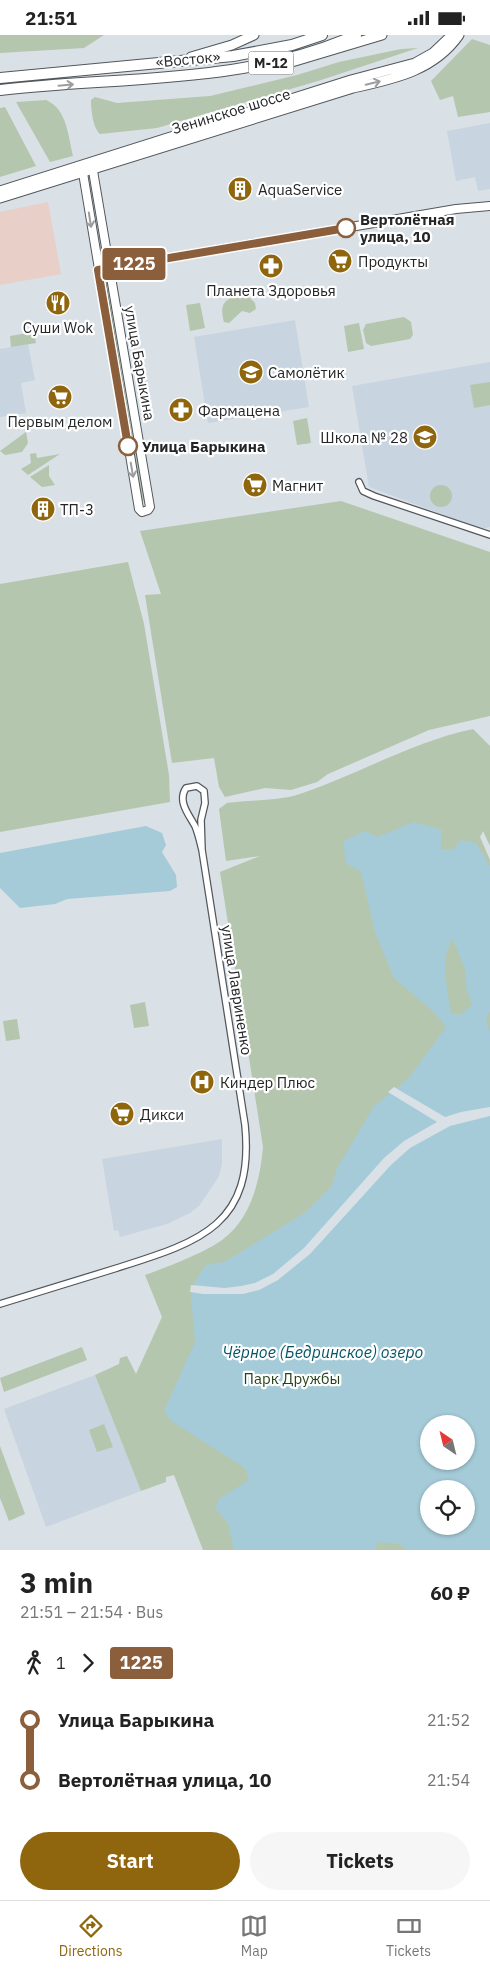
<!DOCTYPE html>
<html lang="en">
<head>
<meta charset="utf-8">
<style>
  body { margin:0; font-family:"IBM Plex Sans",sans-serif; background:#f6f6f6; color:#222; height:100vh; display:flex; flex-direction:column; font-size:19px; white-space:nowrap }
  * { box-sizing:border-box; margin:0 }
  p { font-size:16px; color:#767676 }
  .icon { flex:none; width:28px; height:28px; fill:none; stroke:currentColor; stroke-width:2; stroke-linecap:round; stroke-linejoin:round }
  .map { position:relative; height:1515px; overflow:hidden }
  .details { display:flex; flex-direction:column; background:#fff; flex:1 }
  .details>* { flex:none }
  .badge { padding:0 10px; border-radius:4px; font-size:18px; line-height:32px }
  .needle { width:32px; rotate:325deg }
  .controls { position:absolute; left:420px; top:1380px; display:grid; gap:10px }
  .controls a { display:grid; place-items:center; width:55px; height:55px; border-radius:50%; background:#fff; box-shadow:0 1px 4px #0004; font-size:25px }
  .map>.badge { position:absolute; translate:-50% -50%; box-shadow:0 0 0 2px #fff }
  .legs { display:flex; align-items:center; gap:8px; height:55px; padding:0 20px; font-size:16px }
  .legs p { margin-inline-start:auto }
  .summary { display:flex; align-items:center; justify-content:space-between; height:85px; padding:0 20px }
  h1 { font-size:28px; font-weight:700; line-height:38px }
  .action { display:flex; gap:10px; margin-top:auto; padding:10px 20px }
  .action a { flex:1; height:58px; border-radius:30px; background:#8f660d; color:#fff; font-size:20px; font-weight:700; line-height:58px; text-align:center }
  .action a+a { background:#f6f6f6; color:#222 }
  ul { padding:0 20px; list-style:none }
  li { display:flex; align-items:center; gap:18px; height:60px; font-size:19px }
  li i { display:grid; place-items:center; width:8px; height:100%; margin:0 6px; background:currentColor }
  li i::after { content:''; width:12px; height:12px; margin:-6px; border:4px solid; border-radius:50%; background:#fff }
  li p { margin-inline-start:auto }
  li:first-child i { background:linear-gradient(#0000 50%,currentColor 0) }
  li:last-child i { background:linear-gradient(currentColor 50%,#0000 0) }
  .status { display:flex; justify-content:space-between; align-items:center; height:35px; padding:0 25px; background:#fff; direction:ltr }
  .status svg { height:14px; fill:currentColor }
  .tab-bar { display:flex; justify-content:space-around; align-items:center; height:70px; border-top:1px solid #e0e0e0; background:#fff; font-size:14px; color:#767676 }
  .tab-bar a { display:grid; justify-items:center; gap:2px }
  .tab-bar .selected { color:#8f660d }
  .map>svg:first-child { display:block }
</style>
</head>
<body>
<div class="status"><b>21:51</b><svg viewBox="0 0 49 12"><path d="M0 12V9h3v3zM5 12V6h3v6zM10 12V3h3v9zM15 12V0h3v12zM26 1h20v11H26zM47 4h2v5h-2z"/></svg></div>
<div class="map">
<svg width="490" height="1515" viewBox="0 0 490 1515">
  <rect width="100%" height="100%" fill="#d9e0e6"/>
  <path fill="#e8cfc8" d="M48 167 61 239 0 250V177Z"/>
  <path fill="#c8d4df" d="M490 88V154L478 156 475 142 456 146 447 96Z
    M295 285 309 372 208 388 194 302Z
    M28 309 35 345 21 348 26 378 0 382V314Z
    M490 327V492L481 494 369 452 352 351Z
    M222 1104V1130L218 1143 199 1171 190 1178 167 1189 120 1202 118 1195 114 1196 102 1124Z
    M95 1340 141 1456 46 1492 4 1374Z"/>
  <path fill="#b4c6ad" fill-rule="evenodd" d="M0 0H104L84 13 0 18Z
    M472 4 490 10V77L458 82 453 61 440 65 431 46Z
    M418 13 318 46 157 93 100 99C93 93 91 75 91 65L95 62 117 68 210 61 297 40 339 27 401 14Z
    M46 65C67 74 68 100 73 121L50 127 16 67Z
    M5 72 36 131 0 142V73Z
    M108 245 145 465 142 466 105 246Z
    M246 259 255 268 256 274 250 278 242 276 229 288 224 287C218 266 228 262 246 259Z
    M200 268 205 293 190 296 186 270Z
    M404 282 411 287 413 300 410 304 371 311 366 308 363 295 366 289Z
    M359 288 364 314 348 317 344 291Z
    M34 297 36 308 11 312 10 301Z
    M490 347V370L474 373 470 350Z
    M307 383 311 408 297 410 293 386Z
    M26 397 28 408 22 417 5 420 0 416Z
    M36 418 37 423 60 419 28 440 21 434 31 428 30 419Z
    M49 430V441L55 450 42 452 30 442Z
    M430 461a11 11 0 1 1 22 0a11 11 0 1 1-22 0Z
    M341 466 490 517V681L429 695 328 739 317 747 291 755 265 753 225 762 219 752 214 723 172 728 145 560 161 559 140 496Z
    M128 527 144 589 169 740 170 767 0 797V549Z
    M473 694 490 711V811L483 796 480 802 490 825V1515H203L174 1440 166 1442V1447L141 1456 95 1340 119 1329 120 1323 127 1321 136 1339 162 1282 145 1240C165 1233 206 1217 222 1205 251 1184 260 1146 263 1112L220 837 260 821 226 826 219 774 227 768C249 765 280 766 300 759 359 739 412 707 473 694ZM429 1389H466V1426H429ZM429 1454H466V1491H429Z
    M145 967 149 991 134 993 130 970Z
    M17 984 20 1004 6 1006 3 986Z
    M82 1312 87 1325 4 1357 0 1343Z
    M104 1389 113 1412 97 1417 89 1395Z
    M0 1411 25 1479 9 1486 0 1463Z"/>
  <path fill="#a5cbd8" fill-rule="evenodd" d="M414 787 442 795 441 814H453L461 805 476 808 490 831V976L486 984 490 997V1515H408L399 1509 378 1507 375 1515H234L228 1488 215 1473 219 1464 249 1445 245 1433 171 1386 164 1376 195 1307 191 1262 195 1246 206 1230 224 1227 306 1177 332 1151 336 1135 374 1071 408 1044 446 992 435 978 394 943 375 897 361 837 346 828 343 806 365 796 377 802ZM453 904 465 934 466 953 472 970 460 980 451 978C448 956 439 923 453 904ZM429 1389H466V1426H429ZM429 1454H466V1491H429Z
    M146 791 162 798 166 810 162 817 176 840 177 852 170 856 67 864 55 869 20 873 0 853V818Z"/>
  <path fill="#d9e0e6" d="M394 1052 445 1082 461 1077 490 1072V1081L450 1091 410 1113 391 1130 310 1219 278 1245 259 1255 243 1259H203L190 1257 191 1250 225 1253 241 1251 255 1248 273 1239 304 1213 384 1123 404 1106 437 1087 388 1057Z"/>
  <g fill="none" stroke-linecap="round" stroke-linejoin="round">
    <defs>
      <path id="minor" d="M359 447 363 456 374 461 490 500
        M0 1269C39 1257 78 1245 117 1233 199 1207 255 1191 245 1090L202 815C200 807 198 798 195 791 189 780 177 766 186 753L197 751 204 756 205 768 201 785 202 815"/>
      <path id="tertiary" d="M82 132 139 474 142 477 148 475 150 472 92 130
        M105 234 456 174 490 171"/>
      <path id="secondary" d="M191 22 232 10 254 0
        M0 156 351 45 415 28 433 18 452 0
        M0 163 353 53C393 44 434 36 459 0"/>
      <path id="primary" d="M285 29 382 0"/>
      <path id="trunk" d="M0 43 233 21 292 10 322 0
        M0 55C118 41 245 50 356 0"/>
    </defs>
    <use href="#minor" stroke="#51575c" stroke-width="8"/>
    <use href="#tertiary" stroke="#51575c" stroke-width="10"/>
    <use href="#secondary" stroke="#51575c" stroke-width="11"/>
    <use href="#primary" stroke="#51575c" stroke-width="11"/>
    <use href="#trunk" stroke="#51575c" stroke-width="12"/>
    <use href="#minor" stroke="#fff" stroke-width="5.5"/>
    <use href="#tertiary" stroke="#fff" stroke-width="8"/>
    <use href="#secondary" stroke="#fff" stroke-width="9"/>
    <use href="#primary" stroke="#fff" stroke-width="9"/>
    <use href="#trunk" stroke="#fff" stroke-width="10"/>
  </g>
  <defs><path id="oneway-shaft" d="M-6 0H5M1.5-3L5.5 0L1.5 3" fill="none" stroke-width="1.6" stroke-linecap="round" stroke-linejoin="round" transform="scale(1.25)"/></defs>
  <g stroke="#9c9d9e">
    <use href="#oneway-shaft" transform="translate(373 48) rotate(-13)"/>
    <use href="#oneway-shaft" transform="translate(66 50) rotate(-5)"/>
    <use href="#oneway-shaft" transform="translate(90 185) rotate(81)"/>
    <use href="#oneway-shaft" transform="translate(132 435) rotate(80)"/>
  </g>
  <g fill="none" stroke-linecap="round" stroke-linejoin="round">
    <defs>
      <path id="line-1" d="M128 411 98 235 346 193"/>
    </defs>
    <use href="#line-1" stroke="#fff" stroke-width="11"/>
    <use href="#line-1" stroke="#8b5e3c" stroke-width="8"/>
  </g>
  <defs>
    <symbol id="building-disc" viewBox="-11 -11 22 22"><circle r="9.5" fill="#8f660d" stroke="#fff"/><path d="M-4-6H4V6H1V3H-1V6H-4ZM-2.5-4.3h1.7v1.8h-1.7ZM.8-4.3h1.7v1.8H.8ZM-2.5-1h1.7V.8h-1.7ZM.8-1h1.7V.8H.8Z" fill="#fff"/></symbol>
    <symbol id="supermarket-disc" viewBox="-11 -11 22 22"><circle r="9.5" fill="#8f660d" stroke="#fff"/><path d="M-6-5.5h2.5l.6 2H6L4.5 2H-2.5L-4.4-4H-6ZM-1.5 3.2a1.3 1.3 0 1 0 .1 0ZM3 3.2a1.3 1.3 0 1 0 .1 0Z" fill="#fff"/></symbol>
    <symbol id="pharmacy-disc" viewBox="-11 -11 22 22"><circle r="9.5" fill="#8f660d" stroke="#fff"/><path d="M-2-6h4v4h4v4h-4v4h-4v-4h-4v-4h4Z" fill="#fff"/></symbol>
    <symbol id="restaurant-disc" viewBox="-11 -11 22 22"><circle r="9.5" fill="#8f660d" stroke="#fff"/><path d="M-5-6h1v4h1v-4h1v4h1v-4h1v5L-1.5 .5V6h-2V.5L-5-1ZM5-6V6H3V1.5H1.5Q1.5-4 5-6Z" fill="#fff"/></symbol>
    <symbol id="school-disc" viewBox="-11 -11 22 22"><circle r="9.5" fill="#8f660d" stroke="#fff"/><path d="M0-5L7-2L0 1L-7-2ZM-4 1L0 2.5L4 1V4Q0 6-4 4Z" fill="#fff"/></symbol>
    <symbol id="hospital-disc" viewBox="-11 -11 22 22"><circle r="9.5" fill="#8f660d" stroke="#fff"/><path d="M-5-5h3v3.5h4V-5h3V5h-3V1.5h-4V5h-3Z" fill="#fff"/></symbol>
  </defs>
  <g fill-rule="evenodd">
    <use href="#building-disc" x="226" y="140" width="28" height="28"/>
    <use href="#supermarket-disc" x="326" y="212" width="28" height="28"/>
    <use href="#pharmacy-disc" x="257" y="217" width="28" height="28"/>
    <use href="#restaurant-disc" x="44" y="254" width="28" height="28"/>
    <use href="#school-disc" x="237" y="323" width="28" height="28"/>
    <use href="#supermarket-disc" x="46" y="348" width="28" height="28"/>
    <use href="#pharmacy-disc" x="167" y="361" width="28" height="28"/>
    <use href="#school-disc" x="411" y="388" width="28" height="28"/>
    <use href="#supermarket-disc" x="241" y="436" width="28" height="28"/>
    <use href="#building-disc" x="29" y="460" width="28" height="28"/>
    <use href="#hospital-disc" x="188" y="1033" width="28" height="28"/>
    <use href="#supermarket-disc" x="108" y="1065" width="28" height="28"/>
  </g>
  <g fill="#fff" stroke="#8b5e3c" stroke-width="2.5">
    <circle cx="346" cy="193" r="9"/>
    <circle cx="128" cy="411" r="9"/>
  </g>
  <g text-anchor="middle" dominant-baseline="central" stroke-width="4.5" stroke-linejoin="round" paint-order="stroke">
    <rect fill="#fff" stroke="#656668" stroke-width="1" x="248.5" y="16.5" width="45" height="23" rx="4"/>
    <g font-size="14" font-weight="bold" fill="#232527">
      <text x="271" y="28">М-12</text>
    </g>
    <g font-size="15" fill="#232527" stroke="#fff">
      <text transform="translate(188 24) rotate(-5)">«Восток»</text>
      <text transform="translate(231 76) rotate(-17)">Зенинское шоссе</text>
      <text transform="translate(140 328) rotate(80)">улица Барыкина</text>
      <text transform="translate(237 955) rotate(81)">улица Лавриненко</text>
    </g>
    <g font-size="15" fill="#232527" stroke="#fff" text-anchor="start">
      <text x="258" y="154">AquaService</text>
      <text x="358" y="226">Продукты</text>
      <text x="271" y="255" text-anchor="middle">Планета Здоровья</text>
      <text x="58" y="292" text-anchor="middle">Суши Wok</text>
      <text x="268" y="337">Самолётик</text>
      <text x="198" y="375">Фармацена</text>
      <text x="60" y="386" text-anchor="middle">Первым делом</text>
      <text x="408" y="402" text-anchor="end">Школа № 28</text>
      <text x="272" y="450">Магнит</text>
      <text x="60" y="474">ТП-3</text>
      <text x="220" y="1047">Киндер Плюс</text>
      <text x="140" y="1079">Дикси</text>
    </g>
    <g font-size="15" font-weight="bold" fill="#232527" stroke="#fff" text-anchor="start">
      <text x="360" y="184">Вертолётная<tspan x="360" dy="17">улица, 10</tspan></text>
      <text x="142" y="411">Улица Барыкина</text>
    </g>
    <g font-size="15" fill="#264219" stroke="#fff">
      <text x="292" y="1343">Парк Дружбы</text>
    </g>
    <g font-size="16" font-style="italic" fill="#035467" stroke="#fff">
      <text x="323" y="1317">Чёрное (Бедринское) озеро</text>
    </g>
  </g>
</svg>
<div class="controls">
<a><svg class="needle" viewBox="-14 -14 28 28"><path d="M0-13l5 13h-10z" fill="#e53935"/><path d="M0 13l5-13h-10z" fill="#767676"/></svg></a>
<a><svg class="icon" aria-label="locate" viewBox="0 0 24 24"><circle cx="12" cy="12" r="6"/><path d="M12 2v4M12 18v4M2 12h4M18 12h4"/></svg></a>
</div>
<b class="badge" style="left:134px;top:229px;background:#8b5e3c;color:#fff">1225</b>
</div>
<section class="details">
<div class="summary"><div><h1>3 min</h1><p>21:51 – 21:54 · Bus</p></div><b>60 ₽</b></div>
<div class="legs"><svg class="icon" aria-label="walk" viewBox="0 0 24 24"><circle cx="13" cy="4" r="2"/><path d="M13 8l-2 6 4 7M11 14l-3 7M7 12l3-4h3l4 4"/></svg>1<svg class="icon" aria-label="forward" viewBox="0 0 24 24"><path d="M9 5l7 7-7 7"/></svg><b class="badge" style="background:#8b5e3c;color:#fff">1225</b></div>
<ul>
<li><i style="color:#8b5e3c"></i><b>Улица Барыкина</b><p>21:52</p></li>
<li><i style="color:#8b5e3c"></i><b>Вертолётная улица, 10</b><p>21:54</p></li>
</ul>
<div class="action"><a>Start</a><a>Tickets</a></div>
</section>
<nav class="tab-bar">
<a class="selected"><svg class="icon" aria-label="directions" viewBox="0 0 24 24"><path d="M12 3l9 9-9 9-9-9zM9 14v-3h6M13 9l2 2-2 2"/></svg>Directions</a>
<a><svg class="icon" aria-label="map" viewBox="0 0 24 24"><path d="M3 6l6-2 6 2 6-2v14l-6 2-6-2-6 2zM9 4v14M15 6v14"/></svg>Map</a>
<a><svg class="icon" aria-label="tickets" viewBox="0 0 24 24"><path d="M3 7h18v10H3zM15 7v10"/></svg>Tickets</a>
</nav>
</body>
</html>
